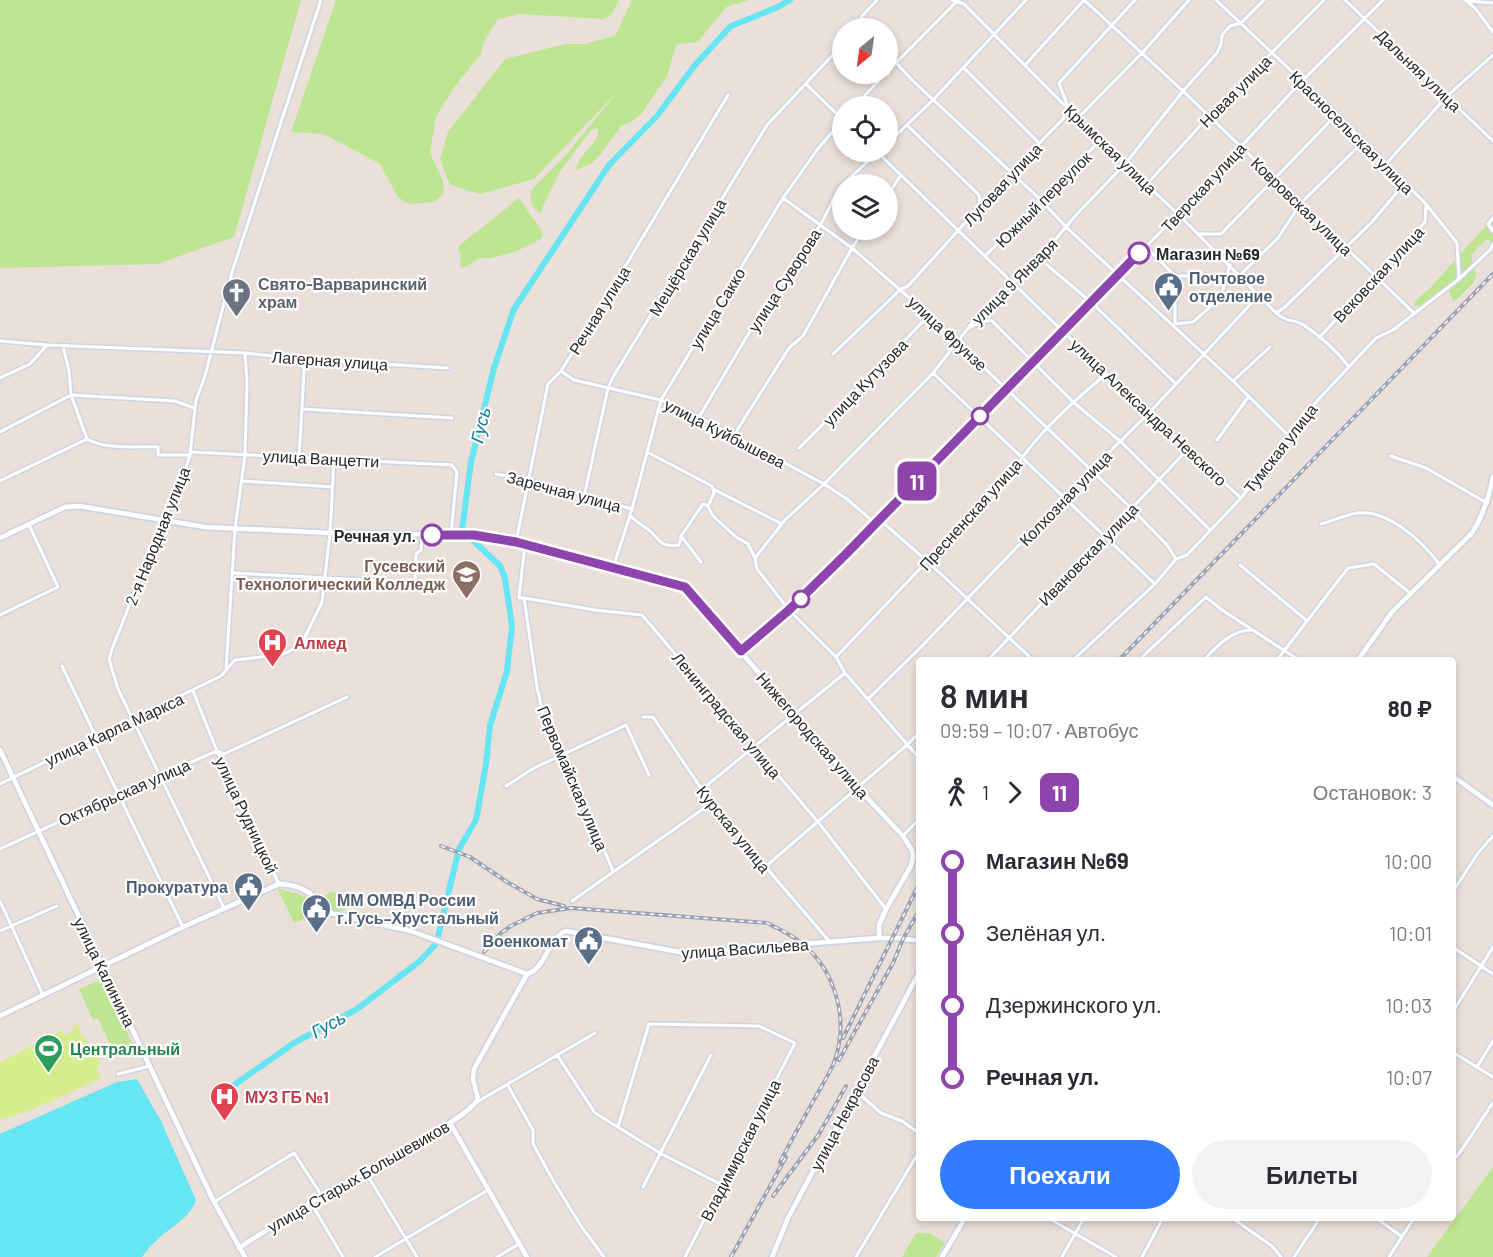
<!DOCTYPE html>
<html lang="ru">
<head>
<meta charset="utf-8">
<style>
  body { margin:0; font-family:Barlow,sans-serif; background:#f2f2f3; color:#2b2b33; height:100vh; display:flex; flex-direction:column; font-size:22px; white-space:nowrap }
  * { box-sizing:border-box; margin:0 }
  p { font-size:20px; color:#7c7c81 }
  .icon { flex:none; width:33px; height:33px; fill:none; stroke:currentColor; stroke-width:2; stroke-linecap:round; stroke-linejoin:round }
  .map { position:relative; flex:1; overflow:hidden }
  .side { position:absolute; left:916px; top:657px; width:540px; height:564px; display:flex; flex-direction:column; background:#fff; border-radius:6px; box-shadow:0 3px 9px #0003 }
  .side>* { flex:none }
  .badge { padding:0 12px; border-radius:9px; font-size:21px; line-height:39px }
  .needle { width:39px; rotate:209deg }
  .buttons { position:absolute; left:832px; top:18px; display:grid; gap:12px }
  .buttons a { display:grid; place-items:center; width:66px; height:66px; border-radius:50%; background:#fff; box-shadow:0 3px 9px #0003; font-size:30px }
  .map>.badge { position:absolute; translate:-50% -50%; box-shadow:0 0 0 3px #fff }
  .legs { display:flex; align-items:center; gap:9px; height:66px; padding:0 24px; font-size:20px }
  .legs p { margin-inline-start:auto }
  .head { display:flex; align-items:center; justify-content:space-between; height:102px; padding:0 24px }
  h1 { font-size:33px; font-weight:600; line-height:45px }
  .cta { display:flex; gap:12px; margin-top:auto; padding:12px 24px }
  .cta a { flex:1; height:69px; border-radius:36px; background:#327dff; color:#fff; font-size:24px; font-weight:600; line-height:69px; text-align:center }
  .cta a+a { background:#f2f2f3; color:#2b2b33 }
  ul { padding:0 24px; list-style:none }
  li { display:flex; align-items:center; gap:21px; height:72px; font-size:22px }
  li i { display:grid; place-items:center; width:9px; height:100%; margin:0 8px; background:currentColor }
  li i::after { content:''; width:15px; height:15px; margin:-8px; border:4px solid; border-radius:50%; background:#fff }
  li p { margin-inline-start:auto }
  li:first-child i { background:linear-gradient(#0000 50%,currentColor 0) }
  li:last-child i { background:linear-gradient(currentColor 50%,#0000 0) }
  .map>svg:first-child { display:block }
</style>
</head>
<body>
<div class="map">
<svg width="1493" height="1257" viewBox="0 0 1493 1257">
  <rect width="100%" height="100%" fill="#ebe0d9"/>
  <path fill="#bde592" d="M0 0H301L234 237 157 264 0 268Z
    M336 0H619L611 15 603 19 521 14 498 19 483 43 481 54 455 86 436 117 430 153 443 181 444 194 434 202 409 204 398 197 380 164 369 158 324 134 291 132Z
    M632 0H749L726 7 698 42 679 44 676 46 667 76 642 113 633 121 621 126 600 155 591 164 576 170C577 154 601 144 598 128L591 130 559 173 540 213C530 207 528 198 534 187L566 155 618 91 534 179 480 194 450 185 440 159 448 132 505 59 565 44H584L615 36Z
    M519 198 540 228 543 235 541 239 515 252 491 258H480L463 268 460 267 461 256 458 249 460 245Z
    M1493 218V250L1490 241 1487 239 1476 249 1471 256 1476 275 1473 283 1456 300 1453 301 1449 291 1441 290 1422 305 1415 306 1414 302 1431 287Z
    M277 888 305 896 319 913 294 923Z
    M330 892 343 894 348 899 349 907 339 913 326 908 322 902V898Z
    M102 979 132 1043 129 1049 115 1055 98 1018 93 1020 79 989Z
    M1493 1167V1257H1427Z
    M916 1233H930L945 1243 936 1257H902Z"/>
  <path fill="#d5ed8d" d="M77 1023 82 1035 100 1060 97 1070 101 1078 34 1109 0 1120V1062L63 1030V1034L67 1035 75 1029 73 1026Z"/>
  <path fill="#66e6f3" d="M137 1079 161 1121 196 1200C190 1219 168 1228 155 1242 150 1246 146 1252 142 1257H0V1134L117 1082Z"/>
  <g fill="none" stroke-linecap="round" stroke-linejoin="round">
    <path stroke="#66e6f3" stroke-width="6" d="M438 937 459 849 476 820 486 764 490 726 507 671 512 626 505 578 500 566 462 530 471 462 494 368 514 309 609 165 657 116 695 65 731 26 778 7 790 0
      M217 1097 294 1043 357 1009 420 961 435 945"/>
    <defs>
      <path id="street" d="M952 0 964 4 1100 141 1178 214 1276 313C1287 323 1293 319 1302 324 1319 335 1337 351 1349 367
        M1084 0 1183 91 1415 314
        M1216 0 1337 114 1426 204 1457 243 1459 279
        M1345 0 1493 141
        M1465 0 1475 8 1493 32
        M1468 1 1493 3
        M857 28 862 16 877 0
        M888 54 912 80 1042 201 1066 227 1233 381 1290 437
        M1026 64 1084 0
        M964 68 1039 143
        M888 71 958 0
        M807 85 843 120
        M855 106 885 74
        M1078 118 1143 52 1189 0
        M907 125 979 195 980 206
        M888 143 934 99 1026 0
        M877 152 1106 373 1241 498
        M1386 164 1447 96 1493 55
        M1147 184 1209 116 1324 0
        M888 195 900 176
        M783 198 852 248 929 315 1132 509 1167 545 1176 559
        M1493 218 1488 224 1493 231
        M1198 234H1221L1337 114
        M1146 247 1175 276H1225
        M985 256 1100 141
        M1040 259 1092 303 1175 383
        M1240 275 1278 238 1301 203 1363 142
        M1175 277V324
        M1276 313 1285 307 1372 222 1404 184
        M1175 324 1193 322C1203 313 1218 302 1223 289 1226 281 1227 273 1230 265
        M969 328 981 322 991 320 1073 402 1120 441 1210 530
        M1319 338 1425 222 1426 205
        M0 341 47 345 245 353 302 359 448 368
        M63 346 69 371 71 395 87 439
        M833 354 901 289 908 286 1011 172 1063 119 1068 107 1059 83 1135 0
        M561 371 574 380 661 400 699 417 824 484 847 499 876 524
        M933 373 1155 584
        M0 378 30 364 47 345
        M1233 381 1270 347
        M302 409 452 418
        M699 417 756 321 821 224 840 187 878 152
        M0 432 71 395 175 401 194 408
        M734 435 789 348 803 336 852 248 864 230
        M1217 440 1249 396
        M799 448 863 384 929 315
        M190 452 452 465 457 472 451 534
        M647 452 712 486 714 493 708 506 712 515 736 537 748 544 755 558 757 569 789 610 836 657 845 673 920 759
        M1391 456 1426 468 1487 503
        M299 457 304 372 302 359
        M496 474 529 480 632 509
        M0 481 87 439C106 450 136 446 158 447V455H190
        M242 481 333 487
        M713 489 782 524
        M584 497 608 388 613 377 767 125 843 44
        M630 516C636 521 643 526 650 531 661 541 661 548 679 545L681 536 703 504 708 506
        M880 520 927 561 1033 660
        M1321 524C1332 521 1345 515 1357 513 1388 509 1422 541 1439 564
        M681 536 701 562
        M516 542 548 384 561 371 602 305 728 95
        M525 544 519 598H524L537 687 543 714 564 754 613 871
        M755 558 785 520 824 484 933 373 976 318 1040 258 1075 216 1125 164 1183 91 1217 53 1221 44 1222 35 1230 26 1241 23 1264 0
        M1240 565 1306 620
        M613 568 632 509 661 400 783 198 817 150 843 119
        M234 573 415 583 416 554 421 550 422 534
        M524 598 595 610 642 615 818 822 886 909
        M0 615 58 587 29 525
        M741 651 789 610 876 524 1178 214 1302 81 1383 0
        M836 657 1014 470C1036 434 1074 401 1106 374
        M988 660 1189 448
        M1073 660 1155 584 1176 559 1187 555 1241 498 1317 401 1376 338 1393 330 1459 279 1490 250 1493 244
        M1139 660 1206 597 1222 610 1299 660
        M1204 660C1217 646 1232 630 1251 630
        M1277 660 1348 568 1374 564 1410 593
        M62 666 96 737
        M226 670 235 529 245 455 247 383 245 354
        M193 691 217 751 279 884
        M868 699 921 647 1092 469 1149 413 1260 294
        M643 717H653L711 803 829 941
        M92 740 183 927
        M0 784 221 676 235 660 284 654 295 648 304 639 322 602 330 533 334 459
        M506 786 534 768 626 725 649 775
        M701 790 845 673
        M903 836 920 818
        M0 849 161 775 217 751 224 754 347 697
        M765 867 907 745 920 732
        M1454 890 1478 853 1493 836
        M0 901 43 995
        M572 901 710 804
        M224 908 118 689 109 659 112 649 163 520 182 480 190 455 196 400 205 376 232 272 321 0
        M0 931 57 906
        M1454 948 1493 974
        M1454 1010 1493 947
        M1454 1053 1493 1077
        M557 1055 595 1113 660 1153 722 1185
        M1477 1067 1493 1041
        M118 1074 150 1066
        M507 1084 533 1130V1144L554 1182 581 1226 604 1257
        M856 1091 881 1113 902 1121 920 1134
        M477 1102 595 1033
        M618 1127 649 1024 759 1026 795 1043 685 1257
        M1454 1159C1460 1155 1486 1112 1493 1103
        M366 1173 417 1257
        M643 1187 711 1055
        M214 1202 294 1153 322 1196
        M311 1203 343 1257
        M1048 1218 1116 1257
        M1232 1218 1272 1246 1281 1257
        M1376 1218 1401 1236
        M375 1257 488 1190
        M497 1257 519 1244
        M856 1257 920 1150
        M1062 1257 1084 1218
        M1142 1257 1163 1218
        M1294 1257 1320 1218
        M1389 1257 1414 1218"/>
      <path id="secondary" d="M0 538 65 507 79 506 205 527 330 533 474 535 525 544 685 587 857 787 903 836 912 850 913 857 911 866 886 909 879 925V938
        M1358 660 1392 612 1472 533C1483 516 1489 497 1493 477
        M0 750 214 1202 245 1257
        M1454 777 1493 805
        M527 974C547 968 547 938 566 931L685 953 879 938H898L920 941
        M0 1016 183 927 279 884C290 884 304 888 312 895 319 902 321 909 330 913L411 931 527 974
        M450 1123 527 1257
        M239 1248C266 1230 294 1213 322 1196 348 1181 469 1119 478 1099L473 1079 474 1069 527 974
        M772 1257 788 1218 920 971
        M942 1257 965 1218"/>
    </defs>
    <use href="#street" stroke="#ced5e2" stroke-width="6"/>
    <use href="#secondary" stroke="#ced5e2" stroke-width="8"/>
    <use href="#street" stroke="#fff" stroke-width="3"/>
    <use href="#secondary" stroke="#fff" stroke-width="4.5"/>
    <defs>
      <path id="rail" d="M1119 660 1493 274
        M441 846 470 857 507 882 537 899 564 906
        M484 952 501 933 511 926 537 913 571 908 767 923C779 929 792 935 803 944 837 973 850 1023 833 1065 828 1076 821 1087 815 1098 803 1119 791 1141 780 1162
        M843 1038 920 882
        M839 1060 893 963 903 939 920 909
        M773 1196 819 1134 846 1086
        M731 1257 786 1157"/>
    </defs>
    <use href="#rail" stroke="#9ca3b4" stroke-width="4"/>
    <use href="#rail" stroke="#fff" stroke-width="1.5" stroke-dasharray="4.5" stroke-linecap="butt"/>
  </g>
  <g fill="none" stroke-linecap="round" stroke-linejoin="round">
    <defs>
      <path id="line-1" d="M432 535H474L516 542 685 587 741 651 789 610 846 554 1139 253"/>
    </defs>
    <use href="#line-1" stroke="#fff" stroke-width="14"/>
    <use href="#line-1" stroke="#8e44ad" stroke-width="9"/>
  </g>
  <defs>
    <symbol id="civic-pin" viewBox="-11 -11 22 30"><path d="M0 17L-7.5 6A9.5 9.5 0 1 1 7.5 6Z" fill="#5c6f8a" stroke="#fff"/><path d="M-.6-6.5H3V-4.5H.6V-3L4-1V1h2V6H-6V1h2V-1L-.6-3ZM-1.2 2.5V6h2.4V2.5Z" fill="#fff"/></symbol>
    <symbol id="church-pin" viewBox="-11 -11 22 30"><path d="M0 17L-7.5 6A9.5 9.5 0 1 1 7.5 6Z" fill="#6b7280" stroke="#fff"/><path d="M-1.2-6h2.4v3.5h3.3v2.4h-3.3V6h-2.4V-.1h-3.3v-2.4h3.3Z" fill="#fff"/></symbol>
    <symbol id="university-pin" viewBox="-11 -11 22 30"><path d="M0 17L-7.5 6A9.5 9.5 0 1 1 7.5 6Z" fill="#8d6e63" stroke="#fff"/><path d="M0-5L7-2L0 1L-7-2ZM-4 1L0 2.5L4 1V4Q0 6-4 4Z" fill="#fff"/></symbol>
    <symbol id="hospital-pin" viewBox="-11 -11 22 30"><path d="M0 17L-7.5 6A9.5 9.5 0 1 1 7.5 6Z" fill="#e0444e" stroke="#fff"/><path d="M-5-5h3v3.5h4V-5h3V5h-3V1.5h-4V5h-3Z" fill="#fff"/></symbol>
    <symbol id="stadium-pin" viewBox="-11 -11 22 30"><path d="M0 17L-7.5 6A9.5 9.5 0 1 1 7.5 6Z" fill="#2e9e5b" stroke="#fff"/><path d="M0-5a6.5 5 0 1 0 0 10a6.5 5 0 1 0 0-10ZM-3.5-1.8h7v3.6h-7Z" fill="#fff"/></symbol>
  </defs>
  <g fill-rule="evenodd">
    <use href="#civic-pin" x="1152" y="270" width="33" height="45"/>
    <use href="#church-pin" x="220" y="276" width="33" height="45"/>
    <use href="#university-pin" x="450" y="558" width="33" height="45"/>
    <use href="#hospital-pin" x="256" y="626" width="33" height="45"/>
    <use href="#civic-pin" x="232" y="870" width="33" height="45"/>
    <use href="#civic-pin" x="300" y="892" width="33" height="45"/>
    <use href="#civic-pin" x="572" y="924" width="33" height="45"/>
    <use href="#stadium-pin" x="32" y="1032" width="33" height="45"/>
    <use href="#hospital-pin" x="208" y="1080" width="33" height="45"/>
  </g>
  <g fill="#fff" stroke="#8e44ad" stroke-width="3">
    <circle cx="1139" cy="253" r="10"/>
    <circle cx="980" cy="416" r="8"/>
    <circle cx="432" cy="535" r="10"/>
    <circle cx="801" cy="599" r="8"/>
  </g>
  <g text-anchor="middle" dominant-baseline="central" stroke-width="4.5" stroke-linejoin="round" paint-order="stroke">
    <g font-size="16" fill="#282828" stroke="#fff">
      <text transform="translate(1419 70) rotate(44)">Дальняя улица</text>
      <text transform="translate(1235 91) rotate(-45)">Новая улица</text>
      <text transform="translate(1352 132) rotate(45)">Красносельская улица</text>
      <text transform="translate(1111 149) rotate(44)">Крымская улица</text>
      <text transform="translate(1002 184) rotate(-47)">Луговая улица</text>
      <text transform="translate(1203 187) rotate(-47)">Тверская улица</text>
      <text transform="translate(1043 199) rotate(-45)">Южный переулок</text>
      <text transform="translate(1302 206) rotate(44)">Ковровская улица</text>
      <text transform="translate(687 257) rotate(-59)">Мещёрская улица</text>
      <text transform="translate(1378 274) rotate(-47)">Вековская улица</text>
      <text transform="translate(784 280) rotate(-57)">улица Суворова</text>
      <text transform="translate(1014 281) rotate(-45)">улица 9 Января</text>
      <text transform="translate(717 308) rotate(-59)">улица Сакко</text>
      <text transform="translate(599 310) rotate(-58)">Речная улица</text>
      <text transform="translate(948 333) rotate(43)">улица Фрунзе</text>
      <text transform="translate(330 360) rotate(4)">Лагерная улица</text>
      <text transform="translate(865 382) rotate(-46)">улица Кутузова</text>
      <text transform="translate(1149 412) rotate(43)">улица Александра Невского</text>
      <text transform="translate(725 433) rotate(27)">улица Куйбышева</text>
      <text transform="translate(1280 448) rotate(-52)">Тумская улица</text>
      <text transform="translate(321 458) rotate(3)">улица Ванцетти</text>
      <text transform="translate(564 491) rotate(15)">Заречная улица</text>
      <text transform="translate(1065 498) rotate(-46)">Колхозная улица</text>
      <text transform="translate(970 514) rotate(-48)">Пресненская улица</text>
      <text transform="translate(157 536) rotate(-68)">2-я Народная улица</text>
      <text transform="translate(1088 554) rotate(-46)">Ивановская улица</text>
      <text transform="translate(727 715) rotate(50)">Ленинградская улица</text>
      <text transform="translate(114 729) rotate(-25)">улица Карла Маркса</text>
      <text transform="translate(813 735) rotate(49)">Нижегородская улица</text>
      <text transform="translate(573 778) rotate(67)">Первомайская улица</text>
      <text transform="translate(124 792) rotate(-24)">Октябрьская улица</text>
      <text transform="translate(247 815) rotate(65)">улица Рудницкой</text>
      <text transform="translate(734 829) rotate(51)">Курская улица</text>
      <text transform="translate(745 948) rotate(-4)">улица Васильева</text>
      <text transform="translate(105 972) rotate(64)">улица Калинина</text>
      <text transform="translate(844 1113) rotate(-62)">улица Некрасова</text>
      <text transform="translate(740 1150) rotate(-63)">Владимирская улица</text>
      <text transform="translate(358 1176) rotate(-30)">улица Старых Большевиков</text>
    </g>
    <g font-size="16" font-weight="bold" fill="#282828" stroke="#fff" text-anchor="start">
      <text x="1156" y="253">Магазин №69</text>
      <text x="416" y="535" text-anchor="end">Речная ул.</text>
    </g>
    <g font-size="16" font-weight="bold" fill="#4e5e75" stroke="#fff" text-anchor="start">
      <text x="1189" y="277">Почтовое<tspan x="1189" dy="18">отделение</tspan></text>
      <text x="228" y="886" text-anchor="end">Прокуратура</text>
      <text x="337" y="899">ММ ОМВД России<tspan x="337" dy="18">г.Гусь–Хрустальный</tspan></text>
      <text x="568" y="940" text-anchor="end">Военкомат</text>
    </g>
    <g font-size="16" font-weight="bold" fill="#5b616d" stroke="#fff" text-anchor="start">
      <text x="258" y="283">Свято-Варваринский<tspan x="258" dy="18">храм</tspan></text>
    </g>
    <g font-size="16" font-weight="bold" fill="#785e54" stroke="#fff" text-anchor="end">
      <text x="445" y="565">Гусевский<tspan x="445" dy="18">Технологический Колледж</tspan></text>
    </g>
    <g font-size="16" font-weight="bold" fill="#be3a42" stroke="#fff" text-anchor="start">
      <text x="294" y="642">Алмед</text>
      <text x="245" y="1096">МУЗ ГБ №1</text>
    </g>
    <g font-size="16" font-weight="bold" fill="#27864d" stroke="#fff" text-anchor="start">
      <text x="70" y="1048">Центральный</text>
    </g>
    <g font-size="18" font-style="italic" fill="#087d95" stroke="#fff">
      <text transform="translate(480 425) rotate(-77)">Гусь</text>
      <text transform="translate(328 1024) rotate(-29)">Гусь</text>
    </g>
  </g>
</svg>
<div class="buttons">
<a><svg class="needle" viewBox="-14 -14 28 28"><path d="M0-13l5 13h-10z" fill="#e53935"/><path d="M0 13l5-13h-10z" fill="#7c7c81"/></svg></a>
<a><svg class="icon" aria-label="locate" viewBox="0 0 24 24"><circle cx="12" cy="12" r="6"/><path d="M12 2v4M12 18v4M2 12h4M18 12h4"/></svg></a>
<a><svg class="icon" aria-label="layers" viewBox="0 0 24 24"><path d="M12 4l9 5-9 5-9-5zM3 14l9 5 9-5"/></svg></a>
</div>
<b class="badge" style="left:917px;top:481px;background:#8e44ad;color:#fff">11</b>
<section class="side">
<div class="head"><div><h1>8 мин</h1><p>09:59 – 10:07 · Автобус</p></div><b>80 ₽</b></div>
<div class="legs"><svg class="icon" aria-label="walk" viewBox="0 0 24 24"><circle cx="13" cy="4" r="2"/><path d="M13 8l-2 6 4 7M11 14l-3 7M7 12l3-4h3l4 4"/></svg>1<svg class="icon" aria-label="forward" viewBox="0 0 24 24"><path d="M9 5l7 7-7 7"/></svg><b class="badge" style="background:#8e44ad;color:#fff">11</b><p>Остановок: 3</p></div>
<ul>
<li><i style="color:#8e44ad"></i><b>Магазин №69</b><p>10:00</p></li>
<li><i style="color:#8e44ad"></i><span>Зелёная ул.</span><p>10:01</p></li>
<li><i style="color:#8e44ad"></i><span>Дзержинского ул.</span><p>10:03</p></li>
<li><i style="color:#8e44ad"></i><b>Речная ул.</b><p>10:07</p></li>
</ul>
<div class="cta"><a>Поехали</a><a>Билеты</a></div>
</section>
</div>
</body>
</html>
